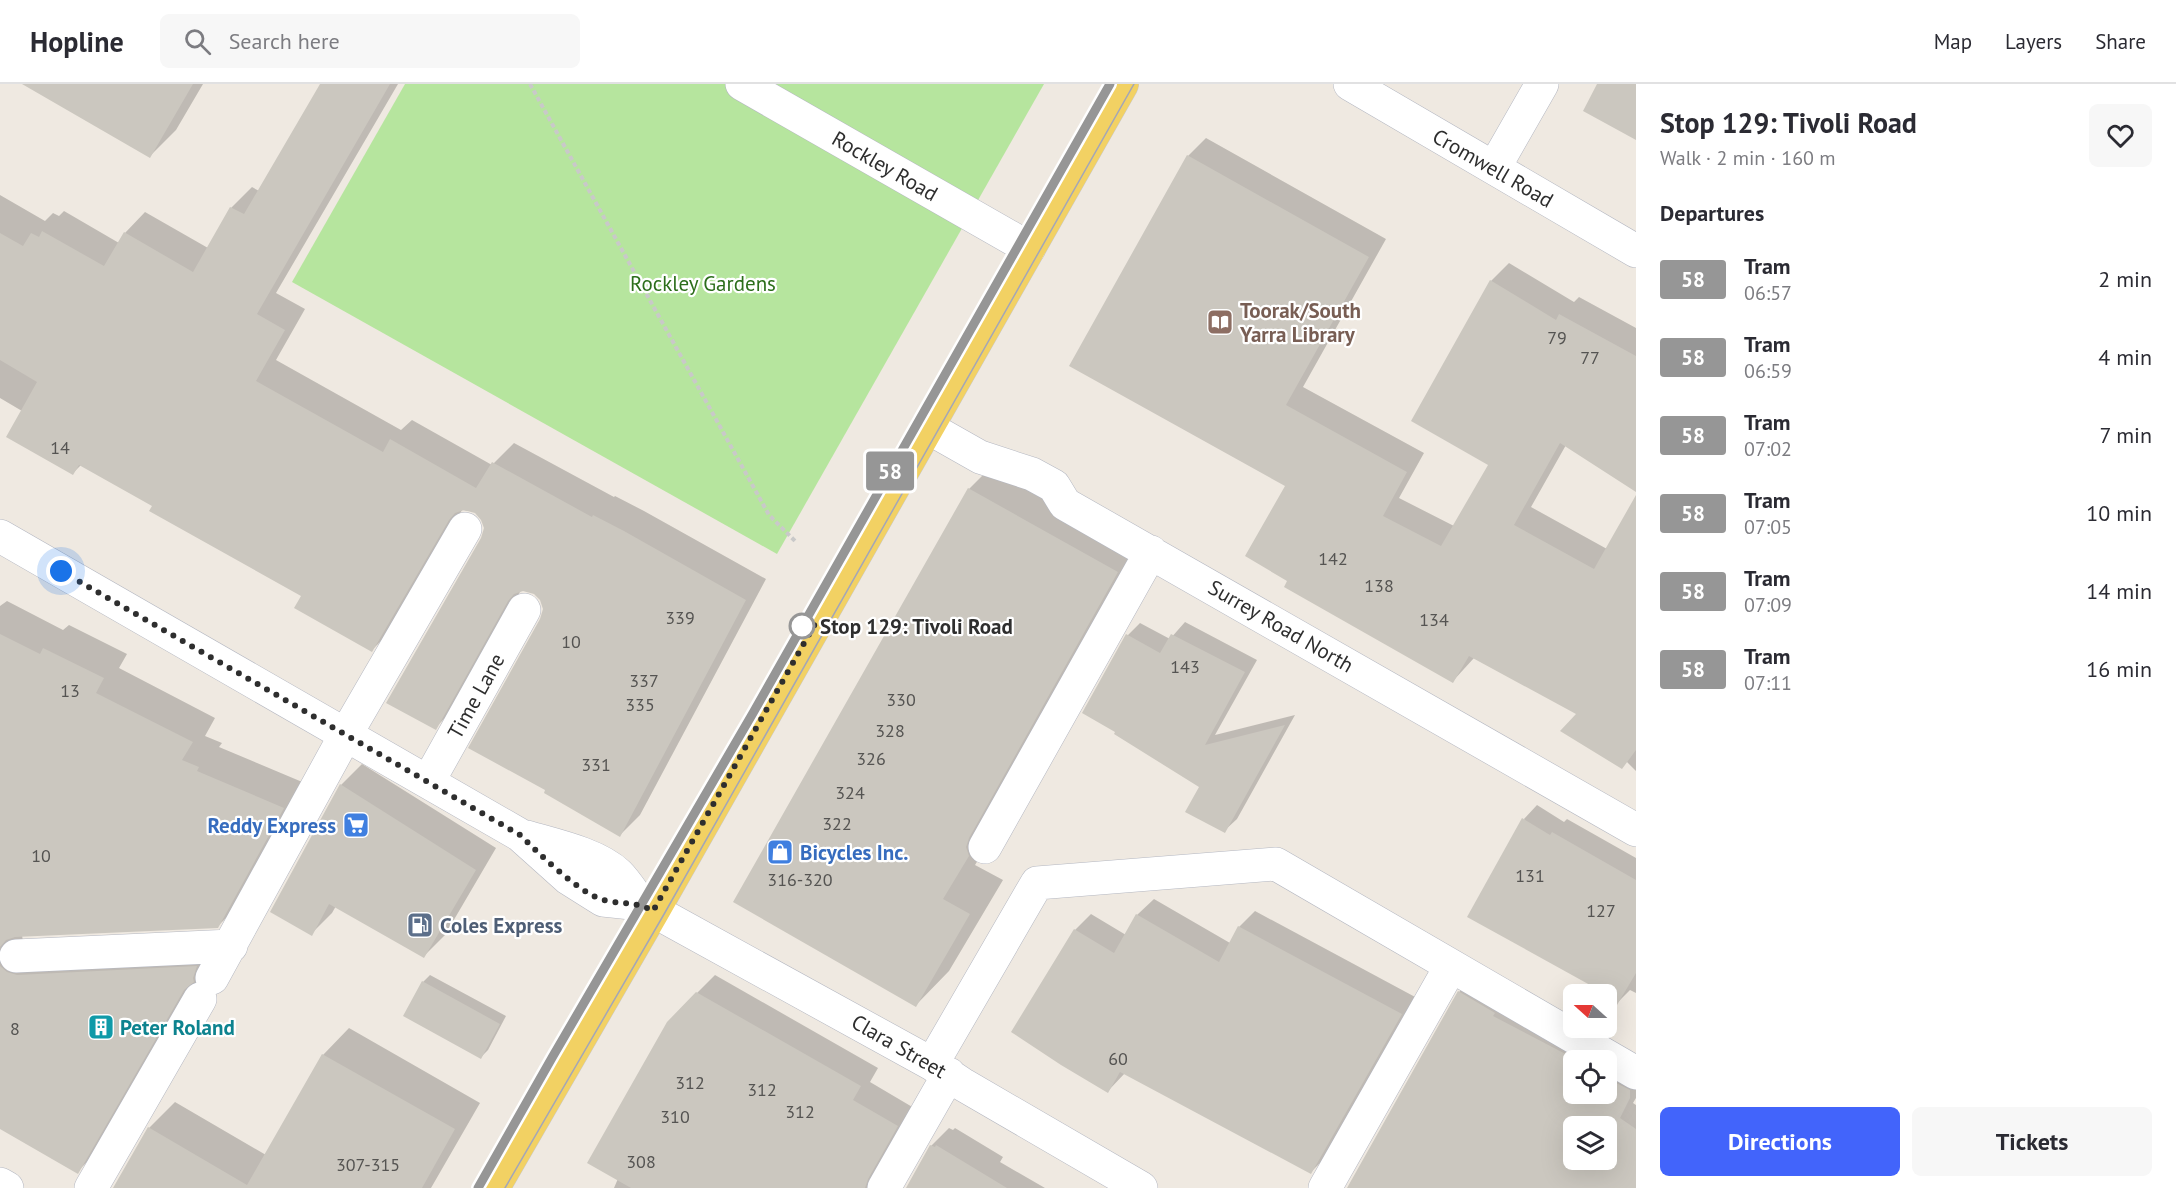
<!DOCTYPE html>
<html lang="en">
<head>
<meta charset="utf-8">
<style>
  body { margin:0; font-family:"PT Sans",sans-serif; background:#f7f7f7; color:#2b2b33; height:100vh; display:flex; flex-direction:column; font-size:22px; white-space:nowrap }
  * { box-sizing:border-box; margin:0 }
  p { font-size:20px; color:#7c7c81 }
  .icon { flex:none; width:33px; height:33px; fill:none; stroke:currentColor; stroke-width:2; stroke-linecap:round; stroke-linejoin:round }
  .map { position:relative; flex:1; overflow:hidden }
  .sheet { display:flex; flex-direction:column; background:#fff; width:540px }
  .sheet>* { flex:none }
  .badge { padding:0 12px; border-radius:4px; font-size:21px; line-height:39px }
  .needle { width:39px; rotate:291deg }
  .tools { position:absolute; left:1563px; top:900px; display:grid; gap:12px }
  .tools a { display:grid; place-items:center; width:54px; height:54px; border-radius:9px; background:#fff; box-shadow:0 6px 24px #0002; font-size:30px }
  .you { position:absolute; width:30px; height:30px; margin:-15px; border:4px solid #fff; border-radius:50%; background:#1a73e8; box-shadow:0 0 0 9px #1a73e833 }
  .map>.badge { position:absolute; translate:-50% -50%; box-shadow:0 0 0 3px #fff }
  h2 { padding:0 24px; font-size:22px; line-height:54px }
  .round { display:grid; place-items:center; flex:none; width:63px; height:63px; border-radius:9px; background:#f7f7f7 }
  .overview { display:flex; align-items:center; justify-content:space-between; height:102px; padding:0 24px }
  h1 { font-size:28px; font-weight:700; line-height:45px }
  .button { display:flex; gap:12px; margin-top:auto; padding:12px 24px }
  .button a { flex:1; height:69px; border-radius:9px; background:#4264fb; color:#fff; font-size:24px; font-weight:700; line-height:69px; text-align:center }
  .button a+a { background:#f7f7f7; color:#2b2b33 }
  ul { padding:0; list-style:none }
  li { display:flex; align-items:center; gap:18px; height:78px; padding:0 24px }
  li div { flex:1 }
  li b { display:block; font-size:22px }
  li em { font-style:normal }
  li .badge { min-width:66px; font-weight:700; text-align:center }
  header { display:flex; align-items:center; gap:36px; box-sizing:border-box; height:84px; padding:0 30px; background:#fff; border-bottom:2px solid #e1e1e2 }
  header strong { font-size:28px }
  nav { display:flex; gap:33px; margin-inline-start:auto; font-size:21px }
  .search { width:420px; height:54px; background:#f7f7f7; display:flex; align-items:center; gap:15px; box-sizing:border-box; padding:0 21px; border-radius:9px; color:#7c7c81; font-size:22px }
  main { display:flex; flex:1; min-height:0 }
  .map>svg:first-child { display:block }
</style>
</head>
<body>
<header>
<strong>Hopline</strong>
<div class="search"><svg class="icon" aria-label="search" viewBox="0 0 24 24"><circle cx="10" cy="10" r="6"/><path d="M15 15l6 6"/></svg>Search here</div>
<nav><a>Map</a><a>Layers</a><a>Share</a></nav>
</header>
<main>
<div class="map">
<svg width="1636" height="1104" viewBox="0 0 1636 1104">
  <rect width="100%" height="100%" fill="#efe9e1"/>
  <path fill="#b6e59e" d="M405 0H1044L777 470 292 198Z"/>
  <path fill="#0003" fill-rule="evenodd" d="M62 0H203L176 46 150 72Z
    M322 0H398L276 209 305 225 276 276 401 346 412 336 492 381 514 359 614 413 615 412 644 427 766 495 640 731 620 751 542 536 544 525 541 515 534 509 521 506 456 623 435 644 485 444 483 435 476 428 462 426 392 546 372 566 303 511 154 421 82 380 73 389 22 327 0 314V111L45 137 53 129 59 132 64 127 119 159 125 149 145 128 208 164 231 124 252 103 259 107Z
    M1206 54 1386 155 1303 303 1424 369 1399 414 1454 442 1490 381 1491 197 1509 179 1574 218 1579 213 1636 244V407L1566 361 1531 423 1607 465 1636 414V687L1579 630 1474 574 1453 597 1289 496 1287 402 1188 72Z
    M1003 371 1151 454 1002 737 975 781 1003 796 949 887 916 921 969 405Z
    M7 517 63 546 69 541 127 570 119 584 215 634 205 652 222 659 219 663 307 700 242 818 218 842 22 851 23 858 220 859 101 1064 77 1088 0 1043V522Z
    M1185 538 1257 576 1215 651 1295 631 1237 735 1224 747 1201 703 1117 647 1084 629 1128 551 1140 539 1170 555Z
    M362 680 496 764 445 851 424 872 336 822 332 829 311 850 341 701Z
    M1537 721 1564 738 1567 735 1636 774V909L1630 906 1617 919 1606 910H1603L1590 903 1592 901 1524 735Z
    M1154 815 1230 859 1239 843 1255 827 1417 914 1327 1072 1311 1088 1125 989 1108 1007 1075 846 1091 830 1126 851 1137 831Z
    M430 891 506 932 488 966 481 973 423 898Z
    M715 891 878 984 870 998 914 1024 897 1104H614L697 909Z
    M1473 894 1636 989V1014L1633 1019 1636 1021V1104H1348L1459 908ZM1574 976H1606V1010H1574ZM1574 1042H1606V1076H1574Z
    M349 944 480 1019 431 1104H114L149 1044 175 1018 266 1071 323 971Z
    M949 1044 953 1046 955 1044 1003 1073 1000 1078 1045 1104H907L931 1062Z"/>
  <path fill="#cbc7bf" fill-rule="evenodd" d="M22 0H193L150 74Z
    M320 0H390L257 230 285 246 256 297 383 368 390 355 476 404 492 378 592 433 593 431 624 447 746 516 620 753 544 709 545 706 468 664 540 535 543 525 540 516 534 510 523 507 514 510 508 517 436 646 386 619 481 454 484 444 481 436 475 429 464 426 455 429 449 436 372 568 294 524 301 512 149 427 152 422 79 381 73 391 6 353 37 298 0 276V149L23 162 31 149 39 153 42 147 104 182 124 148 193 188 230 123 244 130Z
    M1597 0H1636V56L1583 27Z
    M1187 71 1369 173 1286 321 1407 388 1383 432 1441 462 1488 381 1411 337 1490 196 1556 236 1559 230 1636 272V408L1560 359 1514 441 1594 485 1636 411V666L1622 685 1560 647 1576 630 1469 572 1453 599 1284 503 1287 497 1245 472 1285 402 1069 282Z
    M968 404 1118 488 969 754 966 763 969 772 943 815 970 830 916 923 733 818Z
    M0 550 40 570 43 564 104 594 96 609 193 658 182 676 199 683 197 687 284 724 218 844 15 853 6 856 0 863Z
    M1126 550 1160 569 1171 550 1245 588 1205 661 1285 641 1225 749 1185 728 1199 703 1114 650 1115 648 1082 629Z
    M340 700 476 786 424 874 329 820 312 852 270 828Z
    M1522 734 1550 751 1552 748 1636 796V889L1617 921 1606 915V910H1600L1588 904 1590 901 1467 833Z
    M1136 830 1219 878 1238 842 1402 930 1311 1090 1120 988 1108 1009 1061 981 1011 948 1074 845 1114 869Z
    M0 882 7 888 17 891 197 882 193 894 194 898 184 906 78 1090 0 1045Z
    M422 897 500 940 481 975 403 932Z
    M1458 907 1495 929 1493 932 1577 976H1574V1010H1606V994L1630 1006V1014L1620 1034 1636 1045V1104H1347ZM1574 1042H1606V1076H1574Z
    M696 908 861 1002 853 1016 898 1042 868 1095 865 1104H631L587 1079 667 938Z
    M322 970 455 1045 422 1104H113L148 1043 247 1101Z
    M930 1061 935 1063 936 1061 1007 1104H906Z"/>
  <g fill="none" stroke-linecap="round" stroke-linejoin="round">
    <defs>
      <path id="minor" d="M742 0 1029 164
        M1350 0 1636 167
        M1494 84 1542 0
        M927 343 980 373 1032 390 1054 402 1065 420 1636 746
        M0 452 520 751 568 794 595 811 603 816 641 820 663 832 932 980 962 1000 1141 1104
        M428 698 524 526
        M527 753C554 761 597 770 618 790 627 799 634 811 641 820
        M985 763 1151 468
        M16 872 231 862
        M212 894 346 650 465 445
        M932 980 1037 799 1276 780 1636 989
        M0 1100 7 1104
        M91 1104 200 915
        M884 1104 949 990
        M1325 1104 1451 882"/>
      <path id="major" d="M493 1104 653 827 1122 0"/>
    </defs>
    <use href="#minor" stroke="#b4b7c1" stroke-width="34"/>
    <use href="#major" stroke="#c9c9c9" stroke-width="34"/>
    <path stroke="#c9c9c9" stroke-width="4" stroke-dasharray="4.5 3" stroke-linecap="butt" d="M530 0 769 431 796 458"/>
    <use href="#minor" stroke="#fff" stroke-width="33"/>
    <use href="#major" stroke="#f2d163" stroke-width="33"/>
    <path stroke="#a3a6b8" stroke-width="1.5" d="M478 1104 553 972 753 629 1110 0
      M505 1104 663 832 1134 0"/>
  </g>
  <g fill="none" stroke-linecap="round" stroke-linejoin="round">
    <defs>
      <path id="line" d="M478 1104 553 972 753 629 1110 0"/>
    </defs>
    <use href="#line" stroke="#fff" stroke-width="14"/>
    <use href="#line" stroke="#969696" stroke-width="9"/>
    <path stroke="#2e2e2e" stroke-width="6" stroke-dasharray="0 10.8" d="M61 487 520 751C540 770 578 809 604 816 623 821 635 817 653 827L816 538 802 542"/>
  </g>
  <defs>
    <symbol id="library-square" viewBox="-11 -11 22 22"><rect x="-9" y="-9" width="18" height="18" rx="4" fill="#8d6e63" stroke="#fff"/><path d="M-6-4Q-3-5.5-.7-3.5V5Q-3 3-6 4ZM6-4Q3-5.5 .7-3.5V5Q3 3 6 4Z" fill="#fff"/></symbol>
    <symbol id="supermarket-square" viewBox="-11 -11 22 22"><rect x="-9" y="-9" width="18" height="18" rx="4" fill="#3f7fe0" stroke="#fff"/><path d="M-6-5.5h2.5l.6 2H6L4.5 2H-2.5L-4.4-4H-6ZM-1.5 3.2a1.3 1.3 0 1 0 .1 0ZM3 3.2a1.3 1.3 0 1 0 .1 0Z" fill="#fff"/></symbol>
    <symbol id="shop-square" viewBox="-11 -11 22 22"><rect x="-9" y="-9" width="18" height="18" rx="4" fill="#3f7fe0" stroke="#fff"/><path d="M-5-2.5h2.3a2.7 3.5 0 0 1 5.4 0H5L5.5 6h-11ZM-1.5-2.5h3a1.5 2.3 0 0 0-3 0Z" fill="#fff"/></symbol>
    <symbol id="fuel-square" viewBox="-11 -11 22 22"><rect x="-9" y="-9" width="18" height="18" rx="4" fill="#5c6f8a" stroke="#fff"/><path d="M-5.5-6h7V0h2V4h1.3V-2.5L3-4.5l.8-.8L6-3V5H2.5V1h-1V6h-7ZM-4.2-4.7v3.2H.2V-4.7Z" fill="#fff"/></symbol>
    <symbol id="building-square" viewBox="-11 -11 22 22"><rect x="-9" y="-9" width="18" height="18" rx="4" fill="#0f9aa8" stroke="#fff"/><path d="M-4-6H4V6H1V3H-1V6H-4ZM-2.5-4.3h1.7v1.8h-1.7ZM.8-4.3h1.7v1.8H.8ZM-2.5-1h1.7V.8h-1.7ZM.8-1h1.7V.8H.8Z" fill="#fff"/></symbol>
  </defs>
  <g fill-rule="evenodd">
    <use href="#library-square" x="1205" y="223" width="30" height="30"/>
    <use href="#supermarket-square" x="341" y="726" width="30" height="30"/>
    <use href="#shop-square" x="765" y="753" width="30" height="30"/>
    <use href="#fuel-square" x="405" y="826" width="30" height="30"/>
    <use href="#building-square" x="86" y="928" width="30" height="30"/>
  </g>
  <circle fill="#fff" stroke="#969696" stroke-width="3" cx="802" cy="542" r="12"/>
  <g text-anchor="middle" dominant-baseline="central" stroke-width="4.5" stroke-linejoin="round" paint-order="stroke">
    <g font-size="18" fill="#555452">
      <text x="1557" y="253">79</text>
      <text x="1590" y="273">77</text>
      <text x="60" y="363">14</text>
      <text x="1333" y="474">142</text>
      <text x="1379" y="501">138</text>
      <text x="680" y="533">339</text>
      <text x="1434" y="535">134</text>
      <text x="571" y="557">10</text>
      <text x="1185" y="582">143</text>
      <text x="644" y="596">337</text>
      <text x="70" y="606">13</text>
      <text x="901" y="615">330</text>
      <text x="640" y="620">335</text>
      <text x="890" y="646">328</text>
      <text x="871" y="674">326</text>
      <text x="596" y="680">331</text>
      <text x="850" y="708">324</text>
      <text x="837" y="739">322</text>
      <text x="41" y="771">10</text>
      <text x="1530" y="791">131</text>
      <text x="800" y="795">316-320</text>
      <text x="1601" y="826">127</text>
      <text x="15" y="944">8</text>
      <text x="1118" y="974">60</text>
      <text x="690" y="998">312</text>
      <text x="762" y="1005">312</text>
      <text x="800" y="1027">312</text>
      <text x="675" y="1032">310</text>
      <text x="641" y="1077">308</text>
      <text x="368" y="1080">307-315</text>
    </g>
    <g font-size="21" fill="#2e2e2e" stroke="#fff">
      <text transform="translate(885 82) rotate(30)">Rockley Road</text>
      <text transform="translate(1493 84) rotate(30)">Cromwell Road</text>
      <text transform="translate(1281 542) rotate(30)">Surrey Road North</text>
      <text transform="translate(476 612) rotate(-61)">Time Lane</text>
      <text transform="translate(899 962) rotate(30)">Clara Street</text>
    </g>
    <g font-size="21" fill="#2c6e1b" stroke="#fff">
      <text x="703" y="199">Rockley Gardens</text>
    </g>
    <g font-size="21" font-weight="bold" fill="#785e54" stroke="#fff" text-anchor="start">
      <text x="1240" y="226">Toorak/South<tspan x="1240" dy="24">Yarra Library</tspan></text>
    </g>
    <g font-size="21" font-weight="bold" fill="#2e2e2e" stroke="#fff" text-anchor="start">
      <text x="820" y="542">Stop 129: Tivoli Road</text>
    </g>
    <g font-size="21" font-weight="bold" fill="#366cbe" stroke="#fff" text-anchor="end">
      <text x="336" y="741">Reddy Express</text>
      <text x="800" y="768" text-anchor="start">Bicycles Inc.</text>
    </g>
    <g font-size="21" font-weight="bold" fill="#4e5e75" stroke="#fff" text-anchor="start">
      <text x="440" y="841">Coles Express</text>
    </g>
    <g font-size="21" font-weight="bold" fill="#0d838f" stroke="#fff" text-anchor="start">
      <text x="120" y="943">Peter Roland</text>
    </g>
  </g>
</svg>
<div class="tools">
<a><svg class="needle" viewBox="-14 -14 28 28"><path d="M0-13l5 13h-10z" fill="#e53935"/><path d="M0 13l5-13h-10z" fill="#7c7c81"/></svg></a>
<a><svg class="icon" aria-label="locate" viewBox="0 0 24 24"><circle cx="12" cy="12" r="6"/><path d="M12 2v4M12 18v4M2 12h4M18 12h4"/></svg></a>
<a><svg class="icon" aria-label="layers" viewBox="0 0 24 24"><path d="M12 4l9 5-9 5-9-5zM3 14l9 5 9-5"/></svg></a>
</div>
<div class="you" style="left:61px;top:487px"></div>
<b class="badge" style="left:890px;top:387px;background:#969696;color:#fff">58</b>
</div>
<section class="sheet">
<div class="overview"><div><h1>Stop 129: Tivoli Road</h1><p>Walk · 2 min · 160 m</p></div><a class="round"><svg class="icon" aria-label="heart" viewBox="0 0 24 24"><path d="M12 20l-8-8c-3-5 5-10 8-4 3-6 11-1 8 4z"/></svg></a></div>
<h2>Departures</h2>
<ul>
<li><span class="badge" style="background:#969696;color:#fff">58</span><div><b>Tram</b><p>06:57</p></div><em>2 min</em></li>
<li><span class="badge" style="background:#969696;color:#fff">58</span><div><b>Tram</b><p>06:59</p></div><em>4 min</em></li>
<li><span class="badge" style="background:#969696;color:#fff">58</span><div><b>Tram</b><p>07:02</p></div><em>7 min</em></li>
<li><span class="badge" style="background:#969696;color:#fff">58</span><div><b>Tram</b><p>07:05</p></div><em>10 min</em></li>
<li><span class="badge" style="background:#969696;color:#fff">58</span><div><b>Tram</b><p>07:09</p></div><em>14 min</em></li>
<li><span class="badge" style="background:#969696;color:#fff">58</span><div><b>Tram</b><p>07:11</p></div><em>16 min</em></li>
</ul>
<div class="button"><a>Directions</a><a>Tickets</a></div>
</section>
</main>
</body>
</html>
